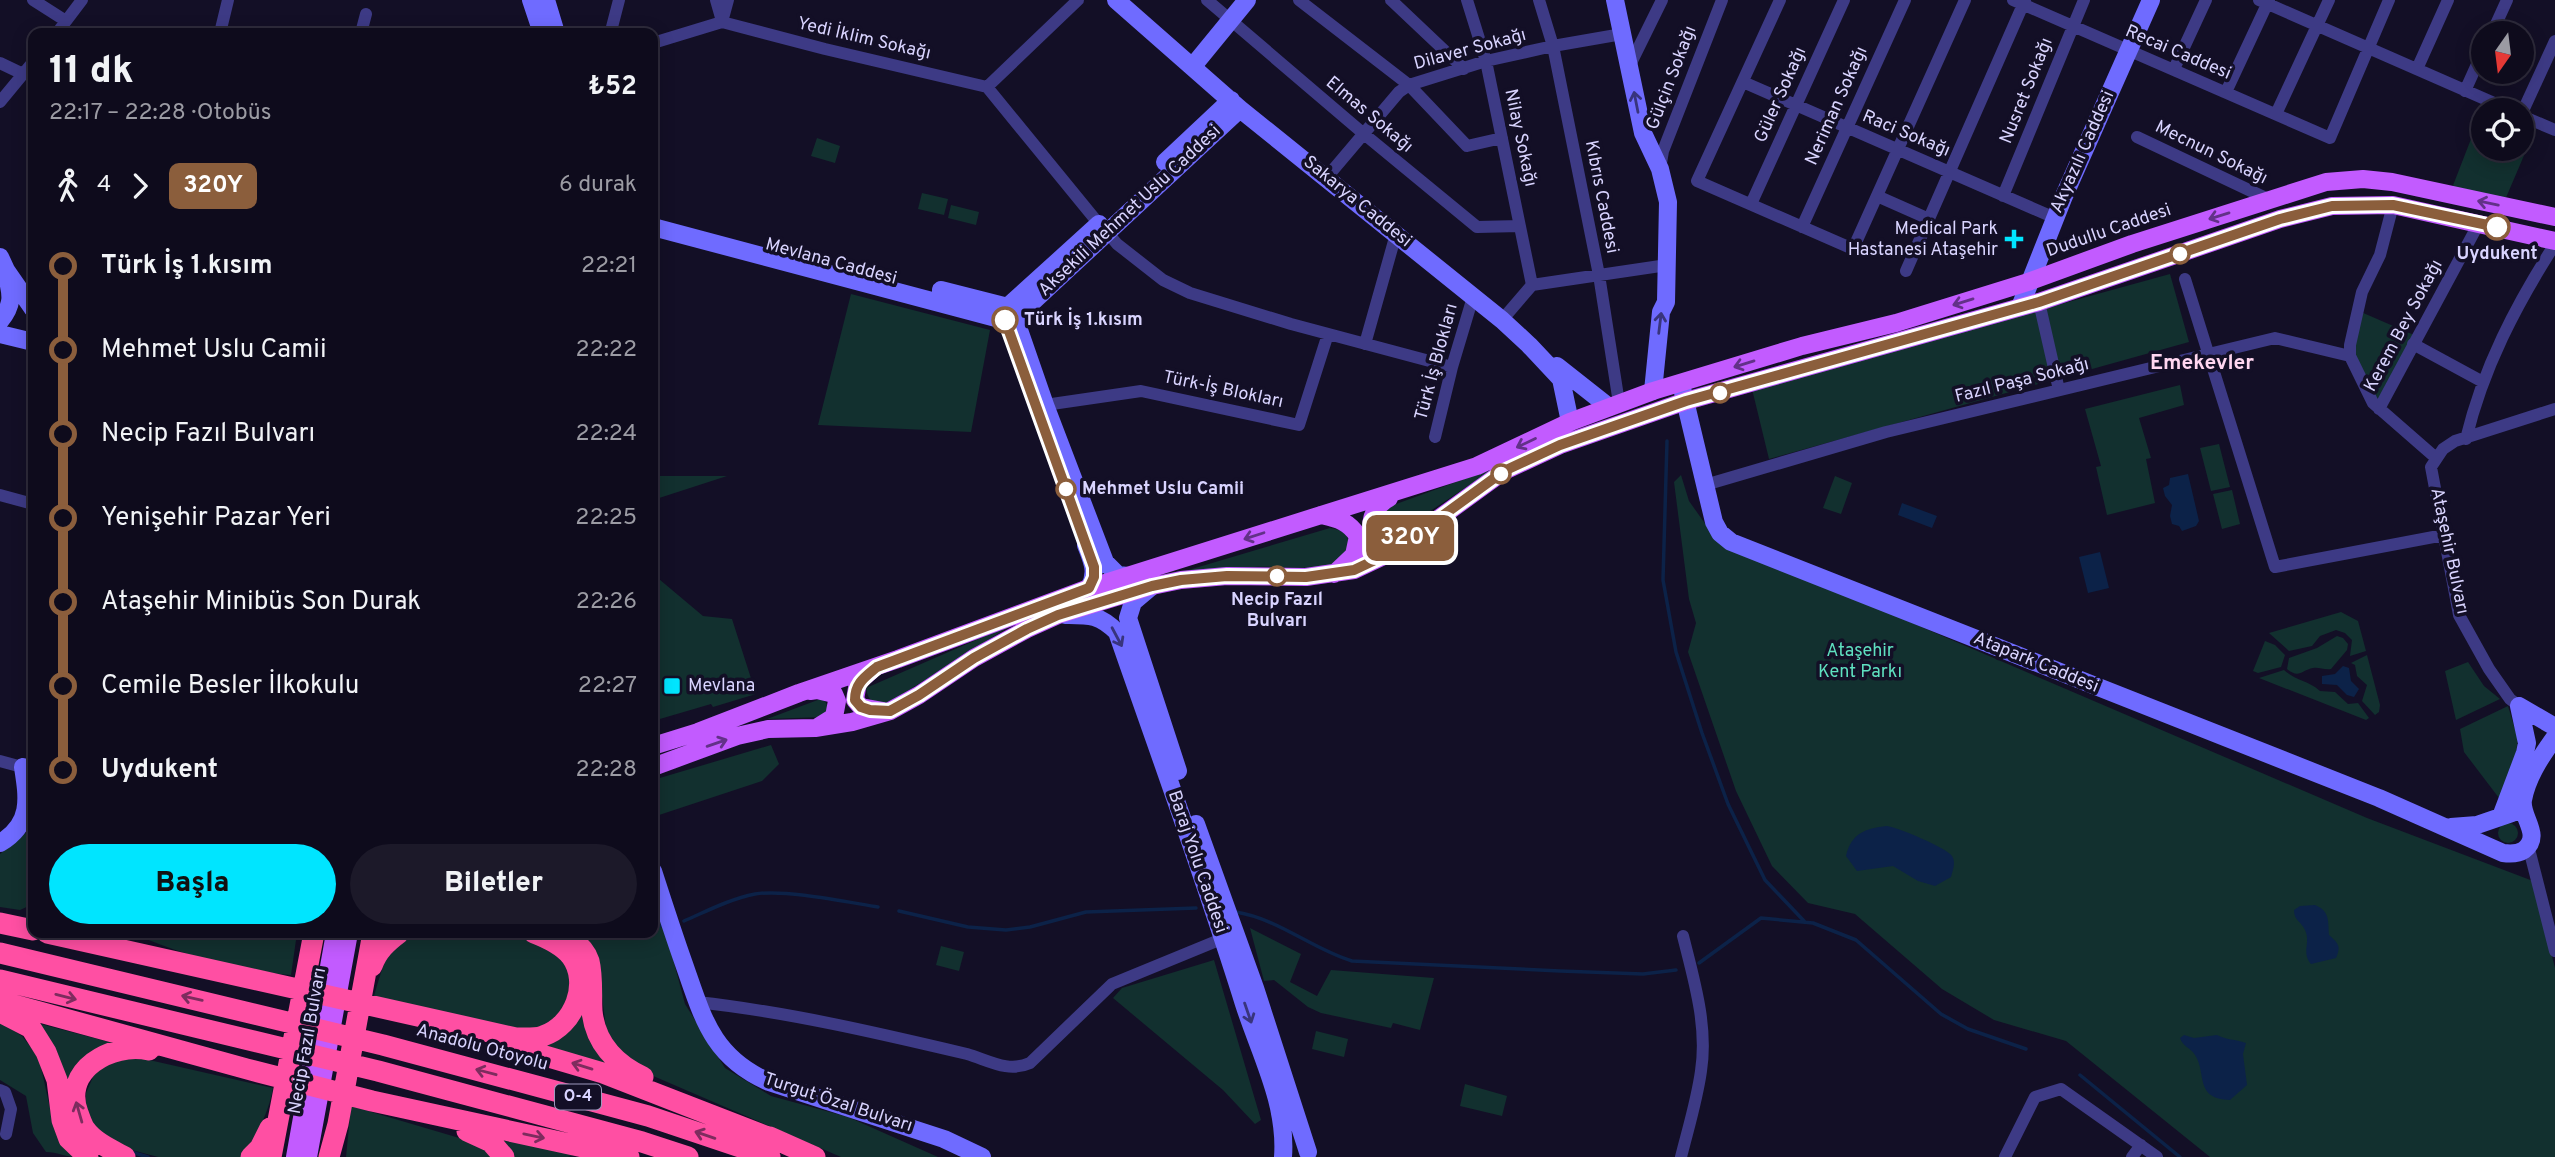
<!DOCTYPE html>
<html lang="tr">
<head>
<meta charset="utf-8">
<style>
  body { margin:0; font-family:Overpass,sans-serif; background:#1c1929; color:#f1f3f6; height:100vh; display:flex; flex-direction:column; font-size:26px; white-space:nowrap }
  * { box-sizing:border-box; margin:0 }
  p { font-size:23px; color:#9b9ba3 }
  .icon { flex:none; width:38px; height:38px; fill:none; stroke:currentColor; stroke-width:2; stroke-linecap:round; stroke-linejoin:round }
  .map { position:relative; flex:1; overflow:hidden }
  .side { position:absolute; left:28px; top:28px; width:630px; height:910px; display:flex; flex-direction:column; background:#0e0b1c; border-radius:14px; box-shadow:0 4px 18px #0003,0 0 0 2px #2e2b3b }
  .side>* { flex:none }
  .badge { padding:0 14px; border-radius:10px; font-size:24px; line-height:46px }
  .needle { width:46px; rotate:194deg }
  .fabs { position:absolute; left:2471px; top:21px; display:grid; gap:14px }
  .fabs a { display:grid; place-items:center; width:63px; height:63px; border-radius:50%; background:#0e0b1c; box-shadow:0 4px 18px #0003,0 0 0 2px #2e2b3b; font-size:35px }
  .map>.badge { position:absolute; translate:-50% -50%; box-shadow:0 0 0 4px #fff }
  .legs { display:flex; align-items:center; gap:10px; height:77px; padding:0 21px; font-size:23px }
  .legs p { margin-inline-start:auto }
  .headline { display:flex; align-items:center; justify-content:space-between; height:119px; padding:0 21px }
  h1 { font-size:38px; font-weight:800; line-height:52px }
  .action { display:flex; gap:14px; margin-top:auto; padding:14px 21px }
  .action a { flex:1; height:80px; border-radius:42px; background:#00e5ff; color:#111; font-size:28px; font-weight:800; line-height:80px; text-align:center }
  .action a+a { background:#1c1929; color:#f1f3f6 }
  ul { padding:0 21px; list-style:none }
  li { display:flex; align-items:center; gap:24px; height:84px; font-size:26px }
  li i { display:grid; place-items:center; width:10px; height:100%; margin:0 9px; background:currentColor }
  li i::after { content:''; width:18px; height:18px; margin:-9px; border:5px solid; border-radius:50%; background:#0e0b1c }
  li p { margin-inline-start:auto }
  li:first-child i { background:linear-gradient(#0000 50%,currentColor 0) }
  li:last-child i { background:linear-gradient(currentColor 50%,#0000 0) }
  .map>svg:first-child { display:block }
</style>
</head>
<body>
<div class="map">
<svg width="2555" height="1157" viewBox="0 0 2555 1157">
  <rect width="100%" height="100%" fill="#130f26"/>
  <path fill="#12302f" d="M2483 108 2488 110H2483V149H2522V126L2534 132 2505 200 2452 188Z
    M817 138 840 146 835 163 811 156Z
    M922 193 948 199 944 215 918 209Z
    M951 205 979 212 976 225 948 218Z
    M2170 274 2189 342 1769 459 1752 389Z
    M851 294 990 330 971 432 818 425Z
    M2361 312 2414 335 2380 402C2353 361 2351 361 2361 312Z
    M2180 385 2184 405 2139 418 2151 458 2146 459 2155 503 2107 515 2096 467 2101 466 2085 409Z
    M2219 444 2230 487 2211 491 2200 448Z
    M1497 467 1403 529 1385 530 1381 522 1388 507Z
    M1681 475 1689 501 1716 539 2367 818 2533 881 2555 968V1157H2210L2066 1041 1994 1020 1942 989 1855 914 1808 903 1772 866 1736 791 1688 652 1696 623 1689 599 1674 482Z
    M653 476H727L653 500Z
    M1835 476 1852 483 1841 514 1823 508Z
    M2232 490 2240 524 2222 529 2213 494Z
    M1330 528C1358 531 1352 558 1330 566 1320 570 1270 566 1255 567 1228 568 1201 571 1175 574Z
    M653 574 703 616 732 619 756 694 713 707 711 704 653 721Z
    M2341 612 2358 621 2366 651 2350 656 2352 640 2345 633 2336 630 2320 636 2312 646 2289 651 2269 633Z
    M1015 623 887 704C874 703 868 702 866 688Z
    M2337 636 2343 638 2348 644 2347 650 2331 669C2324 670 2319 667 2313 668 2302 670 2299 679 2287 669L2289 658 2317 648Z
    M2265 641 2275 645 2285 655 2281 667 2258 673 2253 671Z
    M2367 655 2380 705 2379 712 2375 715 2362 701 2367 685 2357 676 2355 665 2351 663Z
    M2468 662 2484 686 2500 699 2456 720 2445 671Z
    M2284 670C2296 681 2308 680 2320 691L2335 692 2348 704 2358 703 2369 718 2366 720 2259 678Z
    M823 698 830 710 824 717 767 719Z
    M2508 706 2518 739 2514 766 2499 798 2464 752 2460 729Z
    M771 745 779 764 762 781 653 817V780Z
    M33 811V904L20 910 0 907V854L28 831Z
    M2498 833a10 10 0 1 1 20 0a10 10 0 1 1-20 0Z
    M653 884 685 1004 725 1068 771 1096 848 1117 938 1157H841L637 1069 617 1051 606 1028 601 989 573 933H653Z
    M1250 928 1301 954 1290 982 1317 996 1331 970 1434 978 1420 1030 1393 1023 1391 1028 1321 1013 1308 1007 1274 980 1264 981Z
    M132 933H297L291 975C239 971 179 954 132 933Z
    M412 933C462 933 524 921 562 960 570 968 574 984 572 995 571 1000 566 1005 563 1009 552 1026 548 1026 529 1032L374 996C382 971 386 944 412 933Z
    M941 946 964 952 959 971 936 965Z
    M1214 960 1261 1120 1255 1124 1223 1090 1113 998 1122 988Z
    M587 1002 623 1073 534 1045Z
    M0 1022 22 1036 39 1058 53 1122 77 1157C65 1157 57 1152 46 1152L33 1133 26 1096 0 1080Z
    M33 1022 113 1043 66 1104Z
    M1316 1031 1348 1039 1344 1057 1312 1049Z
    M136 1057 273 1088C268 1115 257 1134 242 1157H158L128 1149 93 1126 86 1109V1093L93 1077 104 1063Z
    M1465 1084 1507 1096 1502 1116 1460 1106Z
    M351 1106 483 1145 494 1157H346Z
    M494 1136 578 1153 568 1157H513Z"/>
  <path fill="#0c2248" d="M2188 474 2199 521 2196 526 2182 531 2179 526 2172 524 2170 516 2172 505 2165 496 2163 488 2169 485 2170 478Z
    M1902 503 1937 516 1932 528 1898 515Z
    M2100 552 2109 588 2088 593 2079 557Z
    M2343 666 2349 668 2351 681 2359 689 2354 697 2347 695 2337 685 2322 684V676L2335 674Z
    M1887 826C1897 827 1947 848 1952 856 1956 862 1953 870 1951 877L1935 886 1918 881 1893 866 1857 871 1846 856C1851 834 1865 828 1887 826Z
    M2315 905C2330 911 2328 921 2329 935 2339 944 2341 946 2336 958L2311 964C2301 952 2311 943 2305 930 2301 921 2294 921 2294 910L2300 906Z
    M2184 1035 2194 1038 2217 1035C2226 1040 2235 1039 2246 1043L2243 1054 2247 1085 2230 1100C2194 1099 2207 1073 2195 1055 2190 1047 2183 1047 2180 1038Z"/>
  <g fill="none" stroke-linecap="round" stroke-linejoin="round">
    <path stroke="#0c2248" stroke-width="3.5" d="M1667 441 1663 580 1676 652 1702 733 1728 804 1765 880 1805 922
      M899 911 968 927 1006 930 1030 927 1086 912 1196 908
      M1236 912C1279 919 1312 949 1352 961L1560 971 1643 974 1676 970
      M684 921C707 911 730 899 755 894 785 889 847 902 878 907
      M653 927 664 925
      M1699 963 1761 918 1813 923 1856 940 1941 1014 1968 1029 2026 1049
      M2080 1075 2180 1157
      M131 1152 148 1157"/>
    <path stroke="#3d3a85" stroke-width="12" d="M33 0 66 21
      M716 0 722 21
      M1207 0 1364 134 1477 227 1520 226
      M1299 0 1409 85 1467 146 1502 138
      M1391 0 1464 69
      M1467 0 1486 61 1532 285
      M1539 0 1553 46 1599 275 1619 403
      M1780 0 1697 181 1853 249 1965 0
      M2013 0 2330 138 2389 0
      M2259 0 2510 110
      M722 22 728 0
      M57 33 82 0
      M220 33 228 0
      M361 33 366 14
      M616 33 612 27 619 0
      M2492 33 2507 0
      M653 43 722 22 825 49 987 87 1099 224
      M0 63 23 74
      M1629 67 1662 0
      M2174 69 2206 0
      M2417 69 2448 0
      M1743 82 2055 218
      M987 87 1078 0
      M2465 91 2483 51
      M2226 92 2269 0
      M0 102 33 62
      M2522 113 2555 41
      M2276 114 2329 0
      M2522 116 2555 130
      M2137 137 2270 200
      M1660 169 1663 151 1722 0
      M1327 177 1399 92 1409 85 1486 61 1553 46 1622 34
      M1877 196 1929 219
      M2003 196 2084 0
      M1751 204 1844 0
      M2393 205 2380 255 2362 292 2350 345V356L2373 403 2436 458
      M1802 227 1905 0
      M1107 232 1117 244 1163 280 1190 293 1291 324 1452 367
      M1906 271 2025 0
      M2185 279 2275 567 2444 535
      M2039 302 2059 390
      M1502 320 1532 285 1667 265
      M1365 344 1396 234
      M2413 344 2483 382
      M1045 405 1141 391 1299 425 1328 334
      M2379 409 2479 223
      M1435 437 1452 367 1473 297
      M2466 439C2483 368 2516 305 2555 244
      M1705 485 1886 432 2275 338 2350 356
      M0 495 33 504
      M2519 706 2510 699 2489 669 2459 615 2431 467 2443 449 2455 441 2555 409
      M0 761 33 770
      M2528 845 2555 951
      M697 1002C788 1012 878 1033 967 1054 988 1060 1008 1073 1030 1063L1112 984 1224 938
      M0 1090 5 1092 11 1109 6 1134
      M1681 1157C1688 1129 1697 1100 1701 1071 1708 1026 1694 980 1683 936
      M2005 1157 2035 1097 2061 1089 2157 1157
      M2132 1157 2141 1145"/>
    <path stroke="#6f6bff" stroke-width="18" d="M531 0 542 33
      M546 0 556 33
      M1116 0 1240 109 1502 320 1529 345 1561 379 1570 422
      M1615 0 1643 133 1660 169 1668 202 1666 302 1661 312 1653 391
      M1193 66 1247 0
      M1165 162 1231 100
      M653 227 1011 322 1240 109
      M0 257 6 270 33 309
      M941 290 1016 309 1019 330 1045 405 1105 562 1118 575 1128 576
      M2020 307 2064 196 2151 0
      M1003 311 1099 224
      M0 321C13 305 12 296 7 277
      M0 334 33 342
      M1557 366 1609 407
      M1682 388 1714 522 1720 533 1731 542 2379 798 2503 853C2511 854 2518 854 2524 850 2543 835 2520 817 2523 800 2527 777 2542 755 2555 737
      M1086 545C1092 561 1098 572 1089 588
      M1152 586 1133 602 1128 618 1178 771
      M1065 615C1089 615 1099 614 1117 632 1160 756 1205 879 1244 1004 1260 1054 1287 1103 1283 1157
      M2519 706 2555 727
      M2502 814 2525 753 2527 743 2519 706
      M1196 824 1255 988 1308 1152
      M2451 827 2477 825 2512 813
      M0 843C32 824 28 799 23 767
      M653 871C663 902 673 933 684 964 703 1018 712 1057 769 1082L944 1139 982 1157"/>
    <path stroke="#c25bff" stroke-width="18" d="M1389 498C1370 508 1361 537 1391 537 1398 538 1406 532 1413 530
      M1321 515C1338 519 1348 521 1358 536L1354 555 1334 574
      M871 671 858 682 855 700 861 707 883 711
      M810 691 817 690 834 694 837 701 834 717 818 727
      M653 746 698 732 799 693 898 659 1089 588 1477 466 1570 422 1653 391 1802 346 1896 323 2028 282 2132 244 2326 182 2363 179 2392 182 2555 217
      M653 767 737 736 768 729 815 728 852 722 890 711 919 695 974 658 1027 629 1058 615 1152 586 1181 580 1227 576 1306 577 1354 570 1394 551 1504 471 1560 445 1686 401 2039 302 2280 219 2332 206 2393 205 2555 241
      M295 1157 335 933
      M308 1157 349 933"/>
    <path stroke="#ff4fa3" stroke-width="21" d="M0 923 33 930
      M47 933 516 1038C525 1038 535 1039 543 1036 574 1026 591 983 571 956 562 945 547 938 534 933
      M568 936C576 942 586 951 589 961 593 977 591 995 592 1011 595 1042 615 1064 643 1077
      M0 953 383 1045 648 1116 770 1157
      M372 966C377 951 387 942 399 933
      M0 980 378 1071 642 1142 688 1157
      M0 1001 247 1069 372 1101 629 1157
      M0 1012 31 1028 46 1052 57 1080 62 1120 69 1139 88 1157
      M508 1045 603 1073 783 1143
      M467 1131 491 1142 504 1157
      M770 1137 815 1157
      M125 1157C112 1150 94 1142 85 1129 82 1125 80 1118 78 1113 62 1070 111 1042 149 1050
      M251 1157 260 1148 270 1128
      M271 1157 314 933
      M329 1157 338 1124 373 933"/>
  </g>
  <defs><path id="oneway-shaft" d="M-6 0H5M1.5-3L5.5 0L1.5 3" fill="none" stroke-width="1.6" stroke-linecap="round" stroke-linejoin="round" transform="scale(1.75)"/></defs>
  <g stroke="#38347d">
    <use href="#oneway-shaft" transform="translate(1636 102) rotate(-101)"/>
    <use href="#oneway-shaft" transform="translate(1660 323) rotate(-83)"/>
    <use href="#oneway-shaft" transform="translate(1117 637) rotate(62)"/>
    <use href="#oneway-shaft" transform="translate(1248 1013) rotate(71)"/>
  </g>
  <g stroke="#623188">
    <use href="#oneway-shaft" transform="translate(2488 203) rotate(-168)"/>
    <use href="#oneway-shaft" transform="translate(2219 216) rotate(163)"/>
    <use href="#oneway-shaft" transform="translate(1963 302) rotate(163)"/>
    <use href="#oneway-shaft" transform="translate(1744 364) rotate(163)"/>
    <use href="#oneway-shaft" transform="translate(1526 443) rotate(154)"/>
    <use href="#oneway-shaft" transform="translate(1254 536) rotate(162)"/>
    <use href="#oneway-shaft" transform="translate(717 743) rotate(-19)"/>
  </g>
  <g stroke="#7d2c5e">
    <use href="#oneway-shaft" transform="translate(66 997) rotate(14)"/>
    <use href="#oneway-shaft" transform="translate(192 998) rotate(-167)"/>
    <use href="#oneway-shaft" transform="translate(582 1066) rotate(-163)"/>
    <use href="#oneway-shaft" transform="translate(486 1072) rotate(-165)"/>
    <use href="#oneway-shaft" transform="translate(79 1112) rotate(-106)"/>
    <use href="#oneway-shaft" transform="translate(705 1135) rotate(-161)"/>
    <use href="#oneway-shaft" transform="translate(534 1136) rotate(12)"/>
  </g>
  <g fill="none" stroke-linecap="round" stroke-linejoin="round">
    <defs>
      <path id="line-1" d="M1005 320 1094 567V577L1089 588 877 667C865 677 855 683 855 700L861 707 870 710 890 711 919 695 974 658 1027 629 1058 615 1152 586 1181 580 1227 576 1306 577 1354 570 1394 551 1504 471 1560 445 1686 401 2039 302 2280 219 2332 206 2393 205 2497 227"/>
    </defs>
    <use href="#line-1" stroke="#fff" stroke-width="16"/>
    <use href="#line-1" stroke="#8b5e3c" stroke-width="10"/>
  </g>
  <g fill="#fff" stroke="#8b5e3c" stroke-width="3.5">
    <circle cx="2497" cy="227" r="12"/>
    <circle cx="2180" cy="254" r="9"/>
    <circle cx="1005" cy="320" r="12"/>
    <circle cx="1720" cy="393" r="9"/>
    <circle cx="1501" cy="474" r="9"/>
    <circle cx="1066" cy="489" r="9"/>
    <circle cx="1277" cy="576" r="9"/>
  </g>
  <g fill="#00e5ff" stroke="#130f26" stroke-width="2.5">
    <path d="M2010.5 228.5h7v7h7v7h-7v7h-7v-7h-7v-7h7z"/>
    <rect x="663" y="677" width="18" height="18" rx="3.5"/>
  </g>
  <g text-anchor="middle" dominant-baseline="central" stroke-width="7" stroke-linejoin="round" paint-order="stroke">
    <rect fill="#130f26" stroke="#9e99be" stroke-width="2" x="555" y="1084.5" width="46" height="25" rx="5"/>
    <g font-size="16" font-weight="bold" fill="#d9d4ff">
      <text x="578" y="1097">O-4</text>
    </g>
    <g font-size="18" fill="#d9d4ff" stroke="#130f26">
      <text transform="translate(864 39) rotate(13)">Yedi İklim Sokağı</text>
      <text transform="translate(1470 50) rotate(-15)">Dilaver Sokağı</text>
      <text transform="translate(2178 53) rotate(23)">Recai Caddesi</text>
      <text transform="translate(1672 78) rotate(-69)">Gülçin Sokağı</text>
      <text transform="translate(2027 91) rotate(-68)">Nusret Sokağı</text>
      <text transform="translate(1781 95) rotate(-66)">Güler Sokağı</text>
      <text transform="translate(1837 106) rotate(-66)">Neriman Sokağı</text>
      <text transform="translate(1369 115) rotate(40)">Elmas Sokağı</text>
      <text transform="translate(1906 134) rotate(23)">Raci Sokağı</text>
      <text transform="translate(1520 138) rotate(78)">Nilay Sokağı</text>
      <text transform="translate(2083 152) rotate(-66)">Akyazılı Caddesi</text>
      <text transform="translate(2211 153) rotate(26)">Mecnun Sokağı</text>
      <text transform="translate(1601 197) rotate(79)">Kıbrıs Caddesi</text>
      <text transform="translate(1357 202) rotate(39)">Sakarya Caddesi</text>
      <text transform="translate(1130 211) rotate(-43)">Aksekili Mehmet Uslu Caddesi</text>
      <text transform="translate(2109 231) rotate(-19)">Dudullu Caddesi</text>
      <text transform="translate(831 262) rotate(15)">Mevlana Caddesi</text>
      <text transform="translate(2404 326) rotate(-62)">Kerem Bey Sokağı</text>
      <text transform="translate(1437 362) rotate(-75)">Türk İş Blokları</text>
      <text transform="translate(2022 381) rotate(-14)">Fazıl Paşa Sokağı</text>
      <text transform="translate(1223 390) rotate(12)">Türk-İş Blokları</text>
      <text transform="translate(2449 551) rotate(78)">Ataşehir Bulvarı</text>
      <text transform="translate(2036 663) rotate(22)">Atapark Caddesi</text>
      <text transform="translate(1197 862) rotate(71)">Baraj Yolu Caddesi</text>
      <text transform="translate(308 1041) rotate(-80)">Necip Fazıl Bulvarı</text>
      <text transform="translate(482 1048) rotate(15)">Anadolu Otoyolu</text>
      <text transform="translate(838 1103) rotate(18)">Turgut Özal Bulvarı</text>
    </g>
    <g font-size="18" fill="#d9d4ff" stroke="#130f26" text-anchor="end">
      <text x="1998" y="229">Medical Park<tspan x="1998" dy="21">Hastanesi Ataşehir</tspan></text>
      <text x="688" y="686" text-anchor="start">Mevlana</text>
    </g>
    <g font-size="18" font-weight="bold" fill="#d9d4ff" stroke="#130f26">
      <text x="2497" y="254">Uydukent</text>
      <text x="1024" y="320" text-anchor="start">Türk İş 1.kısım</text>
      <text x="1082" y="489" text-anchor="start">Mehmet Uslu Camii</text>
      <text x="1277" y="600">Necip Fazıl<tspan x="1277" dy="21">Bulvarı</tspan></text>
    </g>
    <g font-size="18" fill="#5fe0c0" stroke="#130f26">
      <text x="1860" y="651">Ataşehir<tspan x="1860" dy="21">Kent Parkı</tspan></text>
    </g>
    <g font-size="21" font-weight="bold" fill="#ffd6f0" stroke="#130f26">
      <text x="2202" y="363">Emekevler</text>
    </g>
  </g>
</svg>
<div class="fabs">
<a><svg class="needle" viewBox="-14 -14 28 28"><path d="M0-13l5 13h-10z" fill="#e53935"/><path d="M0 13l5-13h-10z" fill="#9b9ba3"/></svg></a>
<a><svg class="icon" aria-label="locate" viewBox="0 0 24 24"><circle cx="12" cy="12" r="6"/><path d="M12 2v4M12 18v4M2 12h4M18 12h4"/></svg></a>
</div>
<b class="badge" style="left:1410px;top:538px;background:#8b5e3c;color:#fff">320Y</b>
<section class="side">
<div class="headline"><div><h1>11 dk</h1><p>22:17 – 22:28 · Otobüs</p></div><b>₺52</b></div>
<div class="legs"><svg class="icon" aria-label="walk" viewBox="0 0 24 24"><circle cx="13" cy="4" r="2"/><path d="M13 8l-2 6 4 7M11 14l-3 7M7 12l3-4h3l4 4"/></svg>4<svg class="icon" aria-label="forward" viewBox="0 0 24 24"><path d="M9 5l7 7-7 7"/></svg><b class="badge" style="background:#8b5e3c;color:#fff">320Y</b><p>6 durak</p></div>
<ul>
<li><i style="color:#8b5e3c"></i><b>Türk İş 1.kısım</b><p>22:21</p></li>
<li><i style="color:#8b5e3c"></i><span>Mehmet Uslu Camii</span><p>22:22</p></li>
<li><i style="color:#8b5e3c"></i><span>Necip Fazıl Bulvarı</span><p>22:24</p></li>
<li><i style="color:#8b5e3c"></i><span>Yenişehir Pazar Yeri</span><p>22:25</p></li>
<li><i style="color:#8b5e3c"></i><span>Ataşehir Minibüs Son Durak</span><p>22:26</p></li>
<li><i style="color:#8b5e3c"></i><span>Cemile Besler İlkokulu</span><p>22:27</p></li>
<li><i style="color:#8b5e3c"></i><b>Uydukent</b><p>22:28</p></li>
</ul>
<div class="action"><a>Başla</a><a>Biletler</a></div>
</section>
</div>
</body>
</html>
